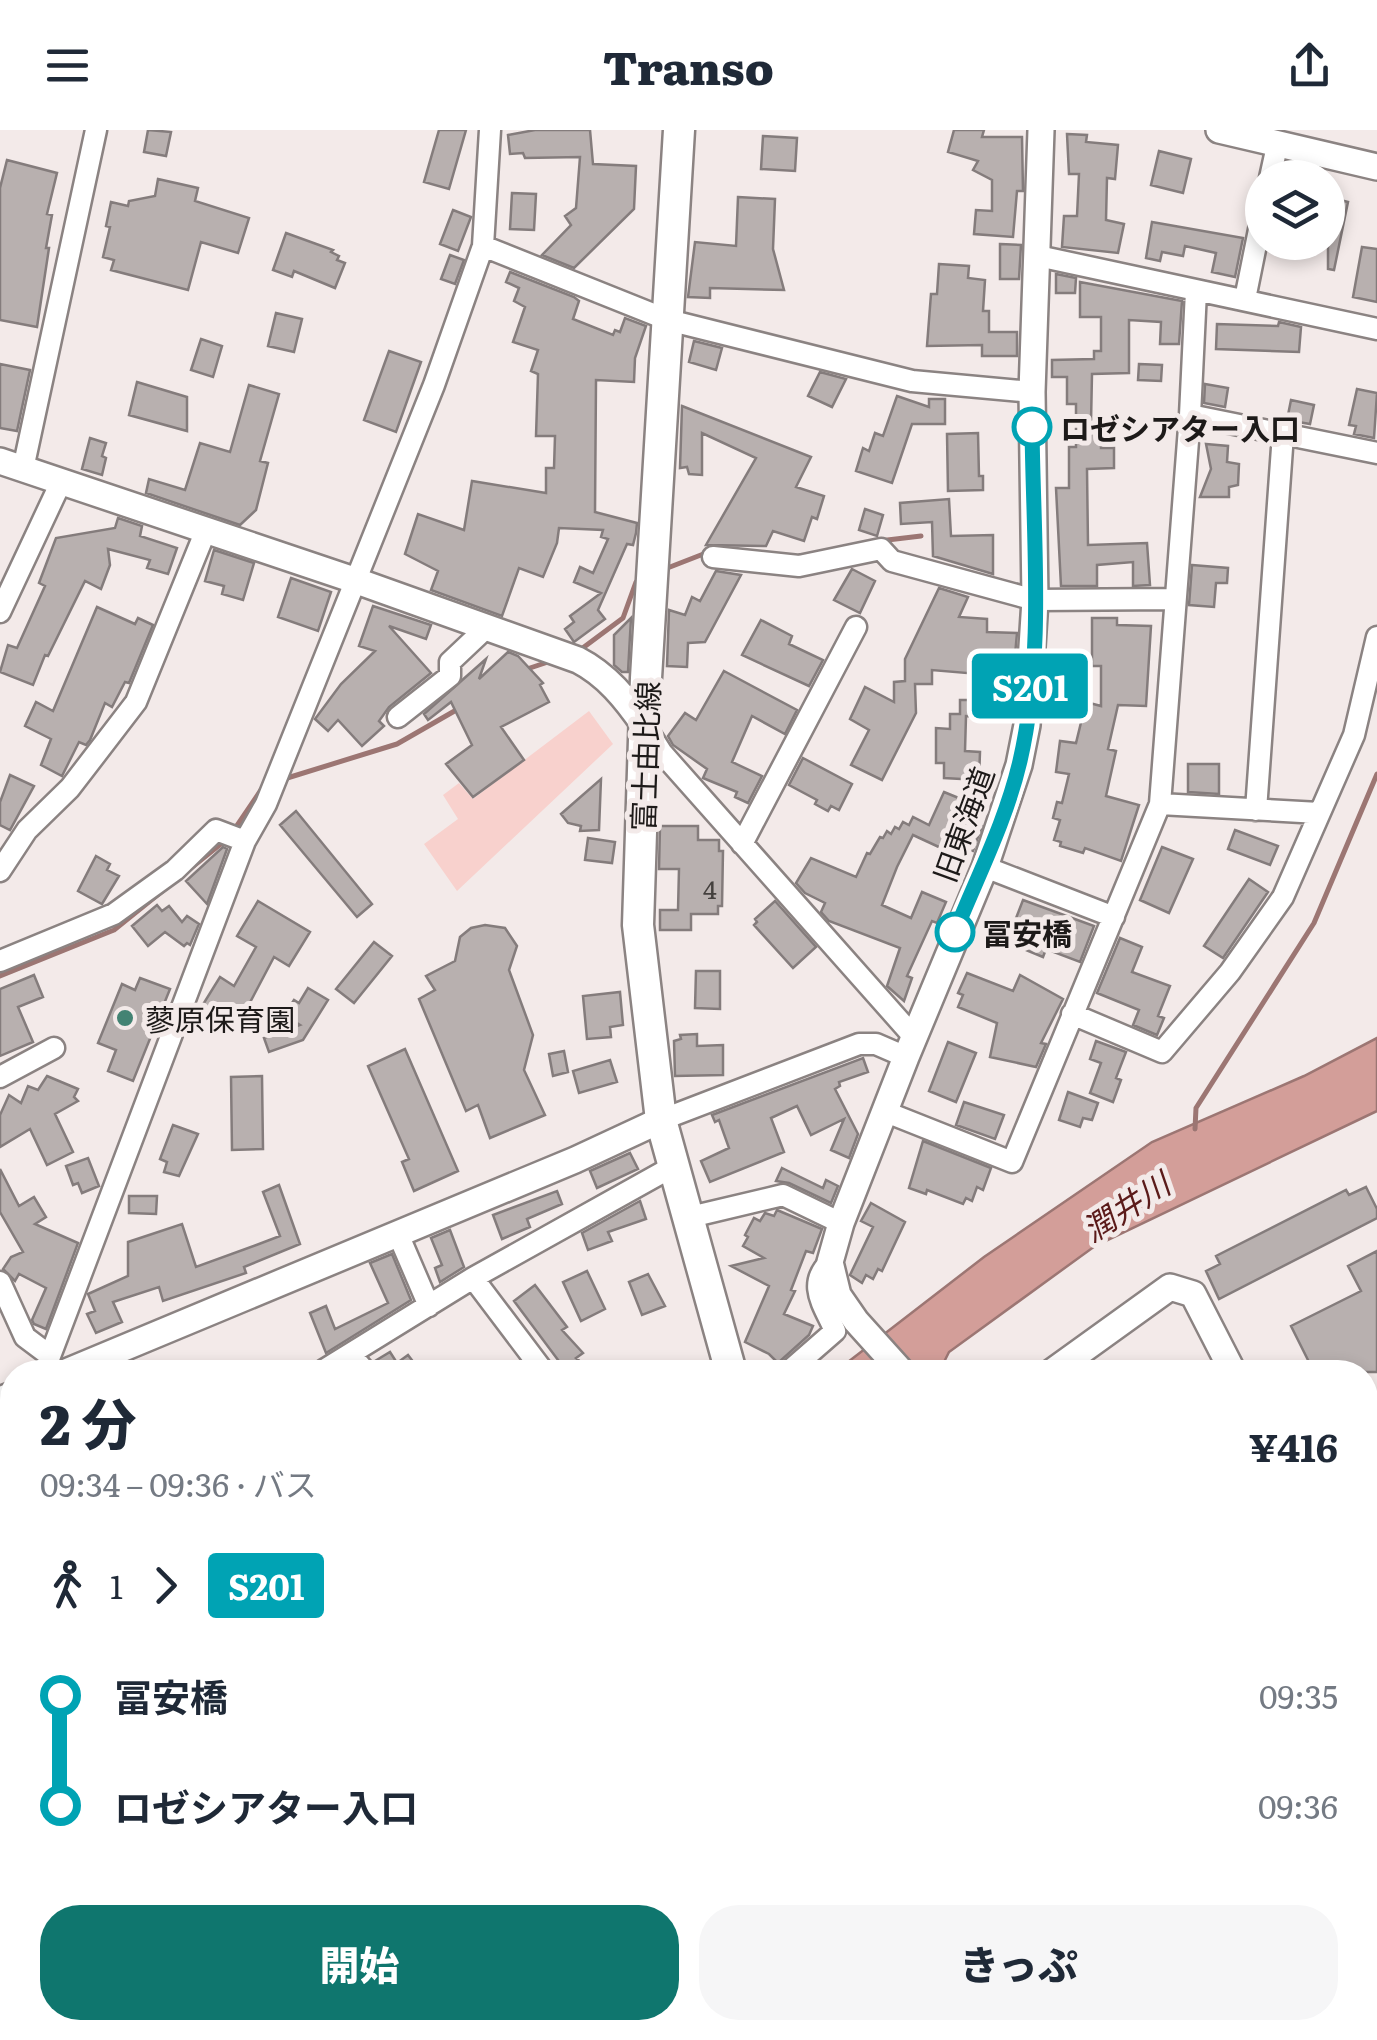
<!DOCTYPE html>
<html lang="ja">
<head>
<meta charset="utf-8">
<style>
  body { margin:0; font-family:Literata,"Noto Sans JP",serif; background:#f6f6f7; color:#1f2937; height:100vh; display:flex; flex-direction:column; font-size:38px; white-space:nowrap }
  * { box-sizing:border-box; margin:0 }
  p { font-size:32px; color:#747a83 }
  .icon { flex:none; width:55px; height:55px; fill:none; stroke:currentColor; stroke-width:2; stroke-linecap:round; stroke-linejoin:round }
  .map { position:relative; flex:1; overflow:hidden }
  .panel { position:absolute; left:0px; top:1230px; width:1378px; height:680px; display:flex; flex-direction:column; background:#fff; border-radius:40px 40px 0 0; box-shadow:0 5px 15px #0003 }
  .panel>* { flex:none }
  .badge { padding:0 20px; border-radius:8px; font-size:35px; line-height:65px }
  .tools { position:absolute; left:1245px; top:30px; display:grid; gap:20px }
  .tools a { display:grid; place-items:center; width:100px; height:100px; border-radius:50%; background:#fff; box-shadow:0 5px 15px #0003; font-size:50px }
  .map>.badge { position:absolute; translate:-50% -50%; box-shadow:0 0 0 5px #fff }
  .legs { display:flex; align-items:center; gap:15px; height:110px; padding:0 40px; font-size:32px }
  .legs p { margin-inline-start:auto }
  .summary { display:flex; align-items:center; justify-content:space-between; height:170px; padding:0 40px }
  h1 { font-size:55px; font-weight:800; line-height:75px }
  .action { display:flex; gap:20px; margin-top:auto; padding:20px 40px }
  .action a { flex:1; height:115px; border-radius:40px; background:#0f766e; color:#fff; font-size:40px; font-weight:800; line-height:115px; text-align:center }
  .action a+a { background:#f6f6f7; color:#1f2937 }
  ul { padding:0 40px; list-style:none }
  li { display:flex; align-items:center; gap:35px; height:110px; font-size:38px }
  li i { display:grid; place-items:center; width:15px; height:100%; margin:0 12px; background:currentColor }
  li i::after { content:''; width:25px; height:25px; margin:-12px; border:8px solid; border-radius:50%; background:#fff }
  li p { margin-inline-start:auto }
  li:first-child i { background:linear-gradient(#0000 50%,currentColor 0) }
  li:last-child i { background:linear-gradient(currentColor 50%,#0000 0) }
  header { display:flex; justify-content:space-between; align-items:center; height:130px; padding:0 40px; background:#fff; font-size:45px; font-weight:800 }
  .map>svg:first-child { display:block }
</style>
</head>
<body>
<header><svg class="icon" aria-label="menu" viewBox="0 0 24 24"><path d="M4 6h16M4 12h16M4 18h16"/></svg>Transo<svg class="icon" aria-label="share" viewBox="0 0 24 24"><path d="M12 15V3M7 8l5-5 5 5M5 13v7h14v-7"/></svg></header>
<div class="map">
<svg width="1377" height="1910" viewBox="0 0 1377 1910">
  <rect width="100%" height="100%" fill="#f3eae9"/>
  <path fill="#f8d1cd" d="M589 581 613 614 457 761 424 714 458 689 443 665 459 653 473 669Z"/>
  <path fill="#d39e99" stroke="#9c7673" stroke-width="2.5" d="M1377 908V981L1095 1116 949 1222 939 1242H835L984 1127 1152 1012 1304 946Z
    M40 1898H154L139 1910H24Z"/>
  <g fill="none" stroke-linecap="round" stroke-linejoin="round">
    <path stroke="#9c7673" stroke-width="5" d="M879 411 921 406
      M670 437 706 423
      M580 520 623 488 636 452
      M524 540 551 531
      M284 649 397 614 458 579
      M234 700 261 660
      M0 846 114 800 227 709
      M1195 999 1196 978 1314 793 1377 644
      M216 1910 231 1898
      M284 1910 292 1898"/>
  </g>
  <path fill="#b8b0af" stroke="#847c7c" stroke-width="2.5" d="M148 0 171 2 166 26 144 22Z
    M439 0H466L449 59 424 52Z
    M535 0H590L593 34 636 36 634 79 574 138 542 125 571 95 565 86 576 78 580 27 525 28 523 23 510 24 508 5Z
    M954 0H984L982 7H1022L1023 61H1017L1013 107 974 104 976 80 992 81V50L973 40 978 31 948 22Z
    M1067 4 1087 5 1086 12 1118 15 1115 49 1107 48 1106 90 1124 94 1118 123 1062 117 1064 86H1077L1079 44H1069Z
    M763 6 797 8 795 41 761 39Z
    M1159 21 1191 29 1183 63 1151 55Z
    M7 30 57 43 47 84 52 85 46 118H49L37 197 0 190V58Z
    M158 49 198 58 195 71 249 88 238 123 201 112 188 160 111 140 114 130 103 127 110 97 106 96 111 72 128 76 129 71 155 66Z
    M512 63 536 64 534 100 510 99Z
    M738 67 775 69 773 119 784 160 710 158V168L688 167 695 112 736 116Z
    M1328 67 1348 72 1334 140 1328 139Z
    M453 80 471 87 458 121 440 114Z
    M1152 92 1243 108 1235 147 1212 142 1216 123 1185 116 1183 126 1162 122 1160 131 1146 128Z
    M286 103 333 120 331 122 339 126 337 130 345 133 335 158 294 141 292 147 273 140Z
    M1000 114 1021 115 1019 149H1000Z
    M1362 117 1377 119V172L1353 167Z
    M450 125 464 130 455 154 441 149Z
    M939 134 969 136 968 148 985 150 983 181H989V202H1017V226H982V215L927 216 931 164H937Z
    M510 142 574 167 579 171 573 189 613 205 615 200 620 202 625 188 646 196 635 228 634 252 596 250 595 382 637 393 636 403 633 415 627 414 598 480 605 489 574 512 565 499 574 492 570 486 601 463 574 452 580 437 593 443 608 409 601 407 603 400 559 398 557 413 543 447 519 438 502 486 431 460 438 441 405 424 418 384 464 400 472 351 546 363V338H554L555 306H536L538 244 531 241 538 220 513 212 525 177 514 171 519 158 506 152Z
    M1056 144 1076 148 1075 163H1056Z
    M1080 152 1182 171 1179 214H1160L1161 192 1129 190V243L1092 244 1091 293H1101V318H1114V338L1087 339 1088 415 1147 413 1150 455 1133 456V432L1097 435V456H1061L1056 358H1069V317H1076V274H1067V247H1052V230L1094 229V221H1101V187H1080Z
    M276 183 302 189 294 222 268 216Z
    M1279 192 1301 197 1299 222 1216 219 1217 194 1278 196Z
    M201 209 222 216 213 247 191 240Z
    M694 211 722 218 716 240 689 232Z
    M389 221 421 232 396 302 364 290Z
    M0 234 30 240 17 301 0 298Z
    M1139 234 1162 235 1161 251 1138 250Z
    M820 242 846 249 832 277 808 266Z
    M137 252 187 267V301L129 285Z
    M1205 254 1228 258 1225 277 1204 273Z
    M249 255 279 264 260 331 268 333 256 380 240 395 146 363 149 349 185 360 200 313 230 322Z
    M1357 259 1377 263 1374 308 1354 304 1356 296 1349 295Z
    M897 266 929 277V269H945V294H912L892 353 856 341 863 318 869 321 875 303 883 306Z
    M1291 270 1314 275 1310 294 1287 290Z
    M682 276 811 327 796 357 824 366 817 389 812 387 804 411 773 401 766 416 706 415 756 328 702 303V345L689 344 687 337 680 338Z
    M978 303 979 346H983V360L948 361 947 304Z
    M90 308 106 313 102 326 106 328 102 345 82 339Z
    M1206 314 1228 316 1227 332 1239 334 1238 355 1229 357V367H1200L1211 339Z
    M949 369 951 406 993 405V444L933 426 932 392 901 394 900 373Z
    M865 379 883 385 877 406 859 400Z
    M118 388 142 396 140 406 177 418 168 444 147 438 150 430 108 419 110 435 101 459 85 451 48 526 45 525 33 555 0 542 8 515 17 518 45 456 39 453 56 408 115 398Z
    M214 420 254 433 243 470 222 464 224 456 205 451Z
    M1192 435 1228 438 1227 453H1216L1214 477 1189 475Z
    M852 439 875 451 860 483 834 470Z
    M716 441 741 445 705 512 688 513 687 537 667 536 669 480 685 485 692 467 700 471Z
    M291 448 331 462 318 501 278 487Z
    M939 458 968 467 959 487 987 489V502L1017 503 1015 525 992 524 990 545 932 540V554H915L916 583 882 650 851 635 869 600 850 589 865 557 894 572V552L905 551V529Z
    M373 476 431 495 426 509 389 496 431 543 389 577 379 591 384 596 362 616 338 590 328 601 315 589 341 554 375 521 359 516Z
    M97 477 135 494 138 488 153 495 129 553 125 552 112 577 105 573 90 610 86 615 79 612 62 646 41 635 51 609 25 596 36 572 53 581Z
    M631 488 628 542H622L614 535V505Z
    M1092 488H1117V495L1151 496 1146 576 1118 575 1108 619 1116 621 1106 666 1139 675 1121 731 1085 718 1083 723 1060 716 1061 712 1054 710 1060 690 1053 688 1057 672 1062 673 1069 644 1056 642 1060 611 1076 613 1086 572 1101 576V536H1092Z
    M761 490 792 506 789 514 823 530 809 556 742 525Z
    M508 522 518 526 543 553 540 555 549 572 501 597 524 630 473 667 446 634 472 615 451 572 428 590 424 584 486 529 479 549Z
    M724 541 797 580 785 604 752 586 732 632 762 646 748 673 735 667 737 662 703 648 707 639 673 615 668 606 685 583 696 590Z
    M960 570H982V587L966 586 965 621 980 622 979 650 944 648V633H936V598L950 599V584H960Z
    M803 628 852 654 839 680 831 676 828 681 815 674 817 670 789 655Z
    M1188 634H1219V664L1188 662Z
    M10 645 34 656 10 700 0 695V672Z
    M601 649 599 700 580 701 581 696 568 693 561 684Z
    M944 662 966 671 958 689 982 696 973 721 944 712 941 718 913 705 897 737 882 775 911 788 922 762 946 772 937 793 932 791 907 846 912 848 904 871 887 856 900 818 829 791 821 782 825 773 805 763 796 753 811 728 856 747 867 723 870 724 880 707 883 708 887 701 891 704 895 697 899 699 903 692 909 695 913 687 929 695Z
    M296 681 372 774 357 787 280 695Z
    M660 696H698V710H719V721H723L722 776H718V784H691V800H660V780H678L679 739H659Z
    M1235 700 1278 716 1270 735 1228 719Z
    M588 708 615 712 612 733 585 730Z
    M223 717 227 719 207 774 186 751Z
    M1162 717 1193 729 1169 783 1140 770Z
    M96 726 110 734 107 740 119 746 102 774 78 761Z
    M1249 749 1268 762 1223 828 1204 816Z
    M1023 770 1094 796 1080 832 1046 819 1043 827 1016 816 1022 800 1013 796Z
    M258 771 310 802 289 836 274 827 237 897 202 876 220 847 234 856 256 817 237 806Z
    M775 771 816 817 793 838 754 795 757 792 755 789Z
    M157 775 162 781 169 776 182 792 187 786 199 794 190 815 187 813 184 816 165 802 148 816 132 796Z
    M485 795 505 798 517 816 509 840 533 905 524 940 545 985 490 1008 478 975 466 981 419 869 435 860 426 846 455 831 460 807 471 798Z
    M1120 808 1142 817 1132 842 1170 856 1158 886 1164 888 1157 905 1133 895 1139 880 1097 863Z
    M374 812 392 826 354 873 336 859Z
    M696 841H720V879L695 878Z
    M967 843 1013 861 1020 845 1063 869 1041 913 1046 914 1036 937 990 927 997 893 958 877 963 865 958 863Z
    M34 845 43 867 18 877 33 912 0 926V859Z
    M140 848 170 859 133 951 108 941 116 920 98 913 122 854 135 860Z
    M308 858 328 870 303 910 269 922 264 908 300 895 284 885 294 870 299 873Z
    M620 862 623 895 610 897 611 907 587 909 583 866Z
    M697 904V916L723 915V945L675 946 674 911 681 909 680 905Z
    M1096 911 1126 922 1116 948 1121 950 1113 972 1090 963 1101 933 1090 929Z
    M948 912 976 923 956 972 929 961Z
    M405 919 458 1041 414 1061 402 1032 409 1029 368 936Z
    M564 921 568 942 553 946 549 924Z
    M863 928 868 942 839 952 840 956 835 959 858 1004 849 1028 831 1020 844 989 811 1005 797 976 771 988 784 1022 710 1052 701 1031 729 1018 719 990 715 992 712 985Z
    M610 930 617 952 579 963 573 941Z
    M47 946 78 959 74 967 78 971 55 984 73 1022 47 1035 30 999 0 1017V985L9 965 21 973 28 956 38 960Z
    M262 946 263 1019 232 1020 231 947Z
    M1068 962 1098 973 1092 990 1083 988 1080 997 1059 990Z
    M964 972 1004 985 995 1009 956 995Z
    M173 995 198 1004 179 1046 164 1042 167 1032 160 1029Z
    M923 1011 991 1038 983 1060 977 1057 972 1071 966 1068 963 1074 927 1060 926 1064 909 1058Z
    M630 1023 638 1039 597 1058 590 1041Z
    M88 1028 99 1056 82 1063 78 1053 73 1055 66 1036Z
    M782 1038 823 1058 826 1050 838 1056 831 1073 789 1053 776 1051Z
    M0 1039 19 1076 34 1067 46 1087 35 1094 78 1113 46 1199 34 1194 32 1190 46 1158 19 1144 15 1151 3 1139 11 1127 23 1122 0 1082Z
    M279 1055 300 1114 244 1137 246 1143 163 1171 159 1157 113 1172 122 1192 96 1203 87 1184 95 1181 88 1164 128 1146V1112L182 1094 196 1137 259 1114 280 1106 263 1062Z
    M1366 1057 1377 1079V1088L1219 1169 1206 1141 1220 1134 1216 1126 1346 1060 1349 1065Z
    M557 1061 562 1074 527 1089 530 1097 502 1109 493 1085Z
    M129 1066H157L156 1084 129 1083Z
    M640 1071 646 1089 608 1102 612 1111 588 1120 582 1103Z
    M871 1073 905 1092 882 1141 878 1139 873 1149 866 1145 862 1153 850 1145 873 1097 861 1091Z
    M777 1080 822 1099 813 1123 806 1121 791 1160 795 1161 784 1184 813 1196 809 1205 778 1233 769 1224 745 1212 769 1156 731 1136 764 1128 743 1116 748 1107 745 1105 754 1088 760 1091 765 1083 774 1086Z
    M450 1100 464 1137 440 1152 435 1138 442 1135 431 1108Z
    M1377 1121V1242H1314L1291 1196 1361 1161 1348 1136Z
    M392 1124 411 1170 326 1223 310 1183 326 1176 335 1199 388 1173 370 1133Z
    M587 1141 605 1179 581 1191 563 1152Z
    M648 1144 665 1176 642 1185 629 1152Z
    M535 1155 567 1197 562 1200 583 1223 576 1228 592 1242H567L514 1171Z
    M390 1222 397 1233 408 1225 421 1242H379L375 1231Z"/>
  <g fill="none" stroke-linecap="round" stroke-linejoin="round">
    <defs>
      <path id="minor" d="M1270 48 1277 16
        M483 116 668 190 912 251 1032 262
        M1038 126 1377 199
        M1245 169 1262 85
        M1190 285 1377 323
        M23 339 96 0
        M713 427 799 436 881 419 892 431 1035 470 1174 469
        M0 482 61 352
        M398 587 450 546V532L486 498
        M645 596 662 623 914 907
        M1160 674 1319 683
        M1256 680 1283 304
        M742 714 856 497
        M985 737 1114 787
        M0 741 27 700 70 658 136 572 206 400
        M0 831 114 784 175 740 216 700 245 711
        M1072 884 1162 922 1230 842 1283 767 1354 605 1377 507
        M0 947 54 918
        M886 982 1012 1032 1160 674 1190 285 1196 161
        M661 990 859 914H876L906 927
        M686 1088 783 1065 841 1093
        M398 1104 429 1176
        M473 1148 544 1242
        M0 1152 25 1207 49 1225
        M351 1225 366 1242
        M324 1240 473 1148 672 1037
        M44 1242 245 711 266 674 434 255 483 116 490 0
        M788 1242 835 1201C824 1175 806 1155 830 1132
        M1365 1657 1377 1651
        M0 1719 12 1705
        M301 1910 309 1898
        M485 1910 490 1898
        M675 1910 682 1898"/>
      <path id="tertiary" d="M1219 0 1377 37
        M0 331 354 450 578 530C607 545 626 569 644 595
        M66 1242 575 1030 661 990
        M902 1242 856 1191 838 1165 830 1132 841 1093 906 927 985 737 1019 635 1027 595 1035 470 1032 262 1041 0
        M1052 1242 1170 1157 1193 1164 1233 1242
        M0 1270 12 1265
        M1365 1502 1377 1526
        M1028 1898 1034 1910"/>
      <path id="secondary" d="M679 0 646 548 638 795 661 990 731 1242
        M1365 1845 1377 1839
        M1365 1869 1377 1863
        M834 1898V1910
        M1236 1910 1261 1898
        M1286 1910 1310 1898"/>
    </defs>
    <use href="#minor" stroke="#8b8382" stroke-width="25"/>
    <use href="#tertiary" stroke="#8b8382" stroke-width="30"/>
    <use href="#secondary" stroke="#8b8382" stroke-width="35"/>
    <use href="#minor" stroke="#fff" stroke-width="20"/>
    <use href="#tertiary" stroke="#fff" stroke-width="25"/>
    <use href="#secondary" stroke="#fff" stroke-width="30"/>
  </g>
  <g fill="none" stroke-linecap="round" stroke-linejoin="round">
    <defs>
      <path id="line-1" d="M955 802C978 745 1006 691 1020 631 1045 523 1033 407 1032 297"/>
    </defs>
    <use href="#line-1" stroke="#fff" stroke-width="22"/>
    <use href="#line-1" stroke="#00a3b4" stroke-width="15"/>
  </g>
  <g fill="#fff" stroke="#00a3b4" stroke-width="5">
    <circle cx="1032" cy="297" r="18"/>
    <circle cx="955" cy="802" r="18"/>
  </g>
  <circle fill="#438373" stroke="#f3eae9" stroke-width="4" cx="125" cy="888" r="10"/>
  <g text-anchor="middle" dominant-baseline="central" stroke-width="10" stroke-linejoin="round" paint-order="stroke">
    <g font-size="25" fill="#44403e">
      <text x="710" y="758">4</text>
    </g>
    <g font-size="30" font-weight="bold" fill="#1d1a19" stroke="#f3eae9" text-anchor="start">
      <text x="1060" y="297">ロゼシアター入口</text>
      <text x="982" y="802">冨安橋</text>
    </g>
    <g font-size="30" fill="#1d1a19" stroke="#f3eae9">
      <text transform="translate(644 626) rotate(-88)">富士由比線</text>
      <text transform="translate(962 694) rotate(-70)">旧東海道</text>
    </g>
    <g font-size="30" fill="#1d1a19" stroke="#f3eae9" text-anchor="start">
      <text x="145" y="888">蓼原保育園</text>
    </g>
    <g font-size="32" font-style="italic" fill="#5b1b1a" stroke="#f3eae9">
      <text transform="translate(1125 1075) rotate(-33)">潤井川</text>
    </g>
  </g>
</svg>
<div class="tools">
<a><svg class="icon" aria-label="layers" viewBox="0 0 24 24"><path d="M12 4l9 5-9 5-9-5zM3 14l9 5 9-5"/></svg></a>
</div>
<b class="badge" style="left:1030px;top:556px;background:#00a3b4;color:#fff">S201</b>
<section class="panel">
<div class="summary"><div><h1>2 分</h1><p>09:34 – 09:36 · バス</p></div><b>¥416</b></div>
<div class="legs"><svg class="icon" aria-label="walk" viewBox="0 0 24 24"><circle cx="13" cy="4" r="2"/><path d="M13 8l-2 6 4 7M11 14l-3 7M7 12l3-4h3l4 4"/></svg>1<svg class="icon" aria-label="forward" viewBox="0 0 24 24"><path d="M9 5l7 7-7 7"/></svg><b class="badge" style="background:#00a3b4;color:#fff">S201</b></div>
<ul>
<li><i style="color:#00a3b4"></i><b>冨安橋</b><p>09:35</p></li>
<li><i style="color:#00a3b4"></i><b>ロゼシアター入口</b><p>09:36</p></li>
</ul>
<div class="action"><a>開始</a><a>きっぷ</a></div>
</section>
</div>
</body>
</html>
